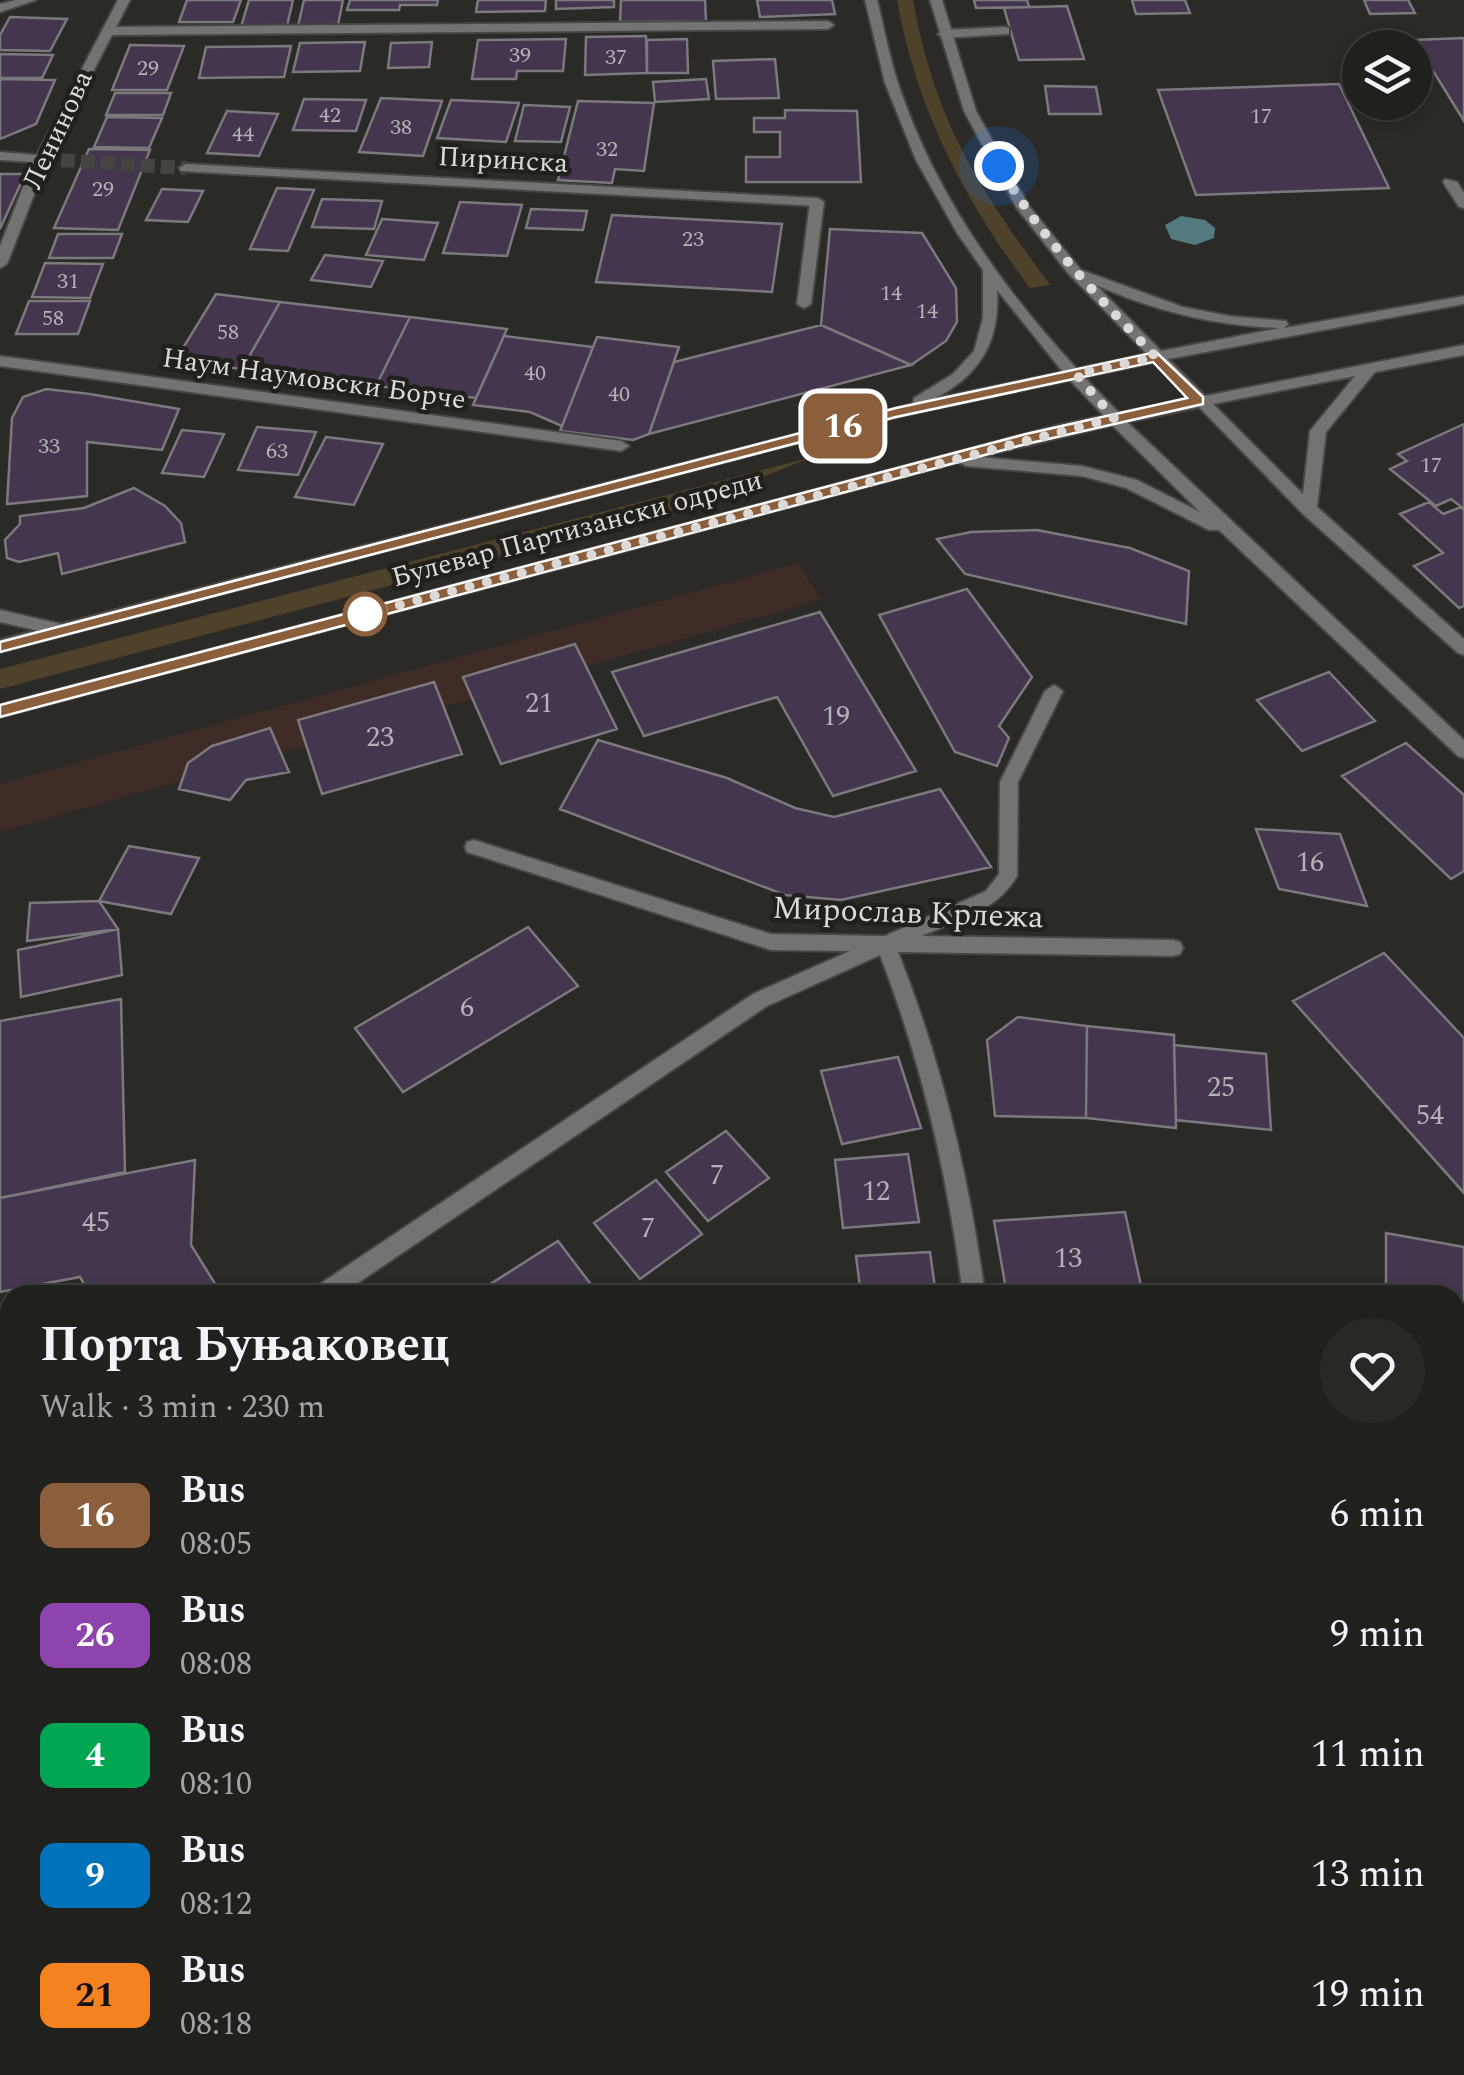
<!DOCTYPE html>
<html lang="en">
<head>
<meta charset="utf-8">
<style>
  body { margin:0; font-family:Spectral,serif; background:#282825; color:#f1f3f6; height:100vh; display:flex; flex-direction:column; font-size:38px; white-space:nowrap }
  * { box-sizing:border-box; margin:0 }
  p { font-size:32px; color:#a2a3a3 }
  .icon { flex:none; width:55px; height:55px; fill:none; stroke:currentColor; stroke-width:2; stroke-linecap:round; stroke-linejoin:round }
  .map { position:relative; flex:1; overflow:hidden }
  .panel { position:absolute; left:0px; top:1285px; width:1465px; height:790px; display:flex; flex-direction:column; background:#20201c; border-radius:30px 30px 0 0; box-shadow:0 5px 15px #0003,0 0 0 2px #3d3e3b }
  .panel>* { flex:none }
  .badge { padding:0 20px; border-radius:15px; font-size:35px; line-height:65px }
  .controls { position:absolute; left:1342px; top:30px; display:grid; gap:20px }
  .controls a { display:grid; place-items:center; width:90px; height:90px; border-radius:50%; background:#20201c; box-shadow:0 5px 15px #0003,0 0 0 2px #3d3e3b; font-size:50px }
  .you { position:absolute; width:50px; height:50px; margin:-25px; border:8px solid #fff; border-radius:50%; background:#1a73e8; box-shadow:0 0 0 15px #1a73e833 }
  .map>.badge { position:absolute; translate:-50% -50%; box-shadow:0 0 0 5px #fff }
  .round { display:grid; place-items:center; flex:none; width:105px; height:105px; border-radius:52px; background:#282825 }
  .summary { display:flex; align-items:center; justify-content:space-between; height:170px; padding:0 40px }
  h1 { font-size:48px; font-weight:700; line-height:75px }
  ul { padding:0; list-style:none }
  li { display:flex; align-items:center; gap:30px; height:120px; padding:0 40px }
  li div { flex:1 }
  li b { display:block; font-size:38px }
  li em { font-style:normal }
  li .badge { min-width:110px; font-weight:700; text-align:center }
  .map>svg:first-child { display:block }
</style>
</head>
<body>
<div class="map">
<svg width="1464" height="2075" viewBox="0 0 1464 2075">
  <rect width="100%" height="100%" fill="#2b2a26"/>
  <path fill="#3f2c26" d="M798 563 821 600 0 832V784Z"/>
  <path fill="#4e422a" d="M897 0H913C936 124 977 185 1050 285L1030 288C965 202 916 108 897 0Z
    M812 457 698 504 0 689V669Z"/>
  <path fill="#537a7e" d="M1181 216 1205 220 1215 228 1214 238 1195 245 1171 239 1165 225Z"/>
  <path fill="#44364e" stroke="#7c797d" stroke-width="2.5" d="M187 0H241L233 22H179Z
    M249 0H293L287 26 241 27Z
    M304 0H343L338 25 298 26Z
    M350 0H438L437 5H400L399 10H347Z
    M478 0H546L545 11 476 12Z
    M556 0H614V7L556 9Z
    M621 0H705L706 21 620 22Z
    M757 0H832L835 14 760 17Z
    M974 0H1027L1029 7 976 8Z
    M1132 0H1185L1190 13 1136 14Z
    M1364 0H1408L1415 13 1370 14Z
    M1067 6 1084 59 1019 60 1004 8Z
    M10 17 67 19 50 51 0 50V35Z
    M646 36 647 73 585 75 586 37Z
    M1464 38V121L1414 40Z
    M566 39 563 71H517L516 79H472L478 40Z
    M687 39 688 73H647V40Z
    M365 42 360 71 293 72 300 43Z
    M432 42 429 67 388 68 391 43Z
    M130 45 184 46 167 90H112Z
    M291 46 284 77 199 78 206 47Z
    M0 54 53 55 42 78H0Z
    M775 59 779 98 716 99 713 61Z
    M0 79 55 80 36 124 0 139Z
    M706 79 709 99 655 102 653 82Z
    M1339 84 1389 188 1196 195 1158 90Z
    M1045 86 1096 87 1101 114H1049Z
    M115 93H171L163 115H106Z
    M381 98 442 101 423 156 359 152Z
    M304 99 366 100 356 131 293 130Z
    M451 100 519 103 506 142 437 138Z
    M578 101 654 103 644 171 615 169 612 183 558 180Z
    M524 105 570 107 561 142 515 141Z
    M785 110 857 111 861 182H746V157H780V132H754V118H785Z
    M227 111 278 114 259 156 207 153Z
    M107 117 162 118 149 148 94 147Z
    M89 149 150 150 118 230 54 228Z
    M0 174H25L0 229Z
    M277 188 314 190 288 251 250 249Z
    M162 189 203 191 188 222 146 220Z
    M322 199 382 201 374 229 312 227Z
    M460 202 522 205 507 256 443 253Z
    M531 209 587 211 583 230 526 228Z
    M612 215 782 224 772 292 596 282Z
    M382 219 438 223 424 260 366 255Z
    M830 229 922 233 956 288 957 322 946 341 911 365 821 325Z
    M58 234H122L113 258H49Z
    M325 255 383 261 371 287 311 280Z
    M45 263 103 264 90 298 32 297Z
    M216 294 280 302 242 369 175 361Z
    M29 301H90L78 334H16Z
    M280 302 410 317 376 386 242 369Z
    M410 317 507 329 476 398 376 386Z
    M821 325 911 365 649 434 674 362Z
    M504 336 593 347 562 426 530 412 473 405Z
    M597 337 679 347 649 434 633 440 560 431Z
    M46 389 90 394 179 409 162 450 87 442V496L7 504 12 418 23 397Z
    M1464 424V509L1451 499 1436 506 1390 469 1407 461 1398 454Z
    M257 427 316 432 298 475 238 470Z
    M182 430 224 434 204 477 162 473Z
    M326 437 383 444 354 505 295 497Z
    M134 488 165 506 181 523 185 542 62 574 58 553 19 562 7 558 5 540 20 524V516L84 508Z
    M1429 502 1443 514 1461 507 1464 510V606L1459 608 1414 566 1443 553 1400 514Z
    M1037 530 1130 548 1189 571 1186 624 965 574 937 539 971 532Z
    M967 589 1032 677 999 726 1009 738 997 766 955 752 879 615Z
    M820 612 916 771 833 796 777 697 644 736 612 672Z
    M575 644 617 729 501 764 463 677Z
    M1329 672 1375 721 1302 751 1257 700Z
    M434 682 462 754 322 794 298 720Z
    M270 728 289 772 246 780 230 800 179 789 188 763 212 746Z
    M598 740 727 778 795 808 834 817 940 789 991 867 841 900 785 895 560 809Z
    M1406 743 1464 795V871L1451 879 1342 776Z
    M1256 829 1340 834 1367 906 1279 889Z
    M129 846 199 858 171 914 99 901Z
    M99 901 118 929 27 941 30 903Z
    M528 927 578 986 403 1092 355 1028Z
    M118 929 122 975 21 997 18 950Z
    M1384 953 1464 1038V1193L1293 1001Z
    M121 999 125 1172 0 1198V1021Z
    M1018 1017 1087 1026 1086 1118 995 1116 987 1040Z
    M1087 1026 1174 1035 1176 1128 1086 1118Z
    M1174 1045 1266 1054 1271 1130 1176 1120Z
    M898 1057 921 1128 842 1144 821 1071Z
    M726 1131 769 1178 708 1221 666 1172Z
    M908 1154 919 1222 843 1228 835 1160Z
    M195 1160 191 1245 222 1295H90L80 1277 0 1292V1198Z
    M656 1180 702 1234 640 1279 594 1223Z
    M1125 1212 1143 1295H1007L994 1221Z
    M1386 1233 1464 1247V1312L1455 1310V1295H1386Z
    M558 1241 599 1295H484L481 1290Z
    M930 1252 936 1295H861L856 1256Z
    M1455 1513 1463 1515 1464 1529V1662L1455 1661Z
    M1462 1801 1464 1802V1950L1455 1943V1804Z
    M0 1854 10 1880V2027L0 2034Z
    M613 2065H735L741 2075H602Z"/>
  <g fill="none" stroke-linecap="round" stroke-linejoin="round">
    <path stroke="#454441" stroke-width="14" stroke-dasharray="14 6" stroke-linecap="butt" d="M41 159 186 168"/>
    <defs>
      <path id="service" d="M1005 27 1009 28V34L944 38 938 34 944 30Z
        M1445 179 1457 182 1464 193V208L1459 207 1443 182Z
        M817 198 824 202 811 304 804 308 797 304 810 202Z"/>
      <path id="minor" d="M16 0H36L0 12V4Z
        M118 0H130L116 27 828 21 834 25 828 29 112 35 48 159 7 264 0 268V246L33 162 0 160V152L37 155Z
        M186 164 817 198 824 202 817 206 181 171 179 168Z
        M0 356 621 441 629 446 621 451 0 366Z
        M0 610 61 624 69 630 61 636 0 622Z
        M1054 685 1063 691 1018 782 1017 876C997 911 958 920 922 936L1173 940 1180 942 1183 948 1180 954 1173 956 898 952C942 1063 969 1176 985 1295H963C948 1178 923 1066 880 955L767 1006 340 1295H311L314 1288 753 994 850 951 771 950 467 852 465 847 467 842 474 840 771 934 885 936 986 891 999 874 1000 782 1045 691Z
        M10 1490V1515L0 1520V1495Z
        M0 1555 10 1562V1605L0 1598Z
        M1455 1702 1464 1704V1730L1455 1728Z
        M1464 2014V2044L1455 2048V2018Z
        M175 2065H203L207 2075H179Z
        M476 2065H512L508 2075H472Z
        M1380 2065H1420L1416 2075H1376Z"/>
      <path id="tertiary" d="M865 0H877C884 27 889 56 898 83 933 190 1001 287 1077 369L1147 354 1067 272 1016 207 964 111 930 0H942L976 111 1029 206 1081 270 1183 307 1229 316 1286 321 1288 324 1284 328 1464 296V304L1168 359 1205 396 1464 345V355L1375 372 1326 432 1317 507 1464 639V655L1458 653 1303 514 1199 407 1127 422 1464 740V758L1458 756 1219 530H1209L1126 488 1082 476 966 466 959 462 0 717V705L1060 425 1104 416 1070 380 896 417 0 652V640L913 404 914 398 953 374 974 351 983 318V270L957 233 916 160 885 83ZM1096 285C1154 311 1216 326 1280 328L1161 351ZM997 290 1063 372 934 399C980 375 1000 342 997 290ZM1154 362 1191 399 1119 413 1084 377ZM1355 376 1310 431 1303 494 1213 404ZM1112 425 1200 512 1137 480 1082 466 978 457Z"/>
    </defs>
    <use href="#service" stroke="#474642" stroke-width="4"/>
    <use href="#minor" stroke="#474642" stroke-width="4"/>
    <use href="#tertiary" stroke="#474642" stroke-width="4"/>
    <use href="#service" fill="#757372" fill-rule="evenodd"/>
    <use href="#minor" fill="#757372" fill-rule="evenodd"/>
    <use href="#tertiary" fill="#757372" fill-rule="evenodd"/>
  </g>
  <path fill="#8b5e3c" stroke="#fff" stroke-width="2.5" d="M1156 352 1203 397V404L1026 444 0 717V705L1026 434 1187 398 1153 362 896 417 0 652V642L896 408Z"/>
  <g fill="none" stroke-linecap="round" stroke-linejoin="round">
    <path stroke="#dbdad8" stroke-width="10" stroke-dasharray="0 18" d="M365 614 1114 418 1076 374 1156 357C1098 297 1041 238 999 166"/>
  </g>
  <circle fill="#fff" stroke="#8b5e3c" stroke-width="5" cx="365" cy="614" r="20"/>
  <g text-anchor="middle" dominant-baseline="central" stroke-width="9" stroke-linejoin="round" paint-order="stroke">
    <g font-size="22" fill="#b5b1b6">
      <text x="520" y="55">39</text>
      <text x="616" y="57">37</text>
      <text x="148" y="68">29</text>
      <text x="330" y="115">42</text>
      <text x="1261" y="116">17</text>
      <text x="401" y="127">38</text>
      <text x="243" y="134">44</text>
      <text x="607" y="149">32</text>
      <text x="103" y="189">29</text>
      <text x="693" y="239">23</text>
      <text x="68" y="281">31</text>
      <text x="891" y="293">14</text>
      <text x="927" y="311">14</text>
      <text x="53" y="318">58</text>
      <text x="228" y="332">58</text>
      <text x="535" y="373">40</text>
      <text x="619" y="394">40</text>
      <text x="49" y="446">33</text>
      <text x="277" y="451">63</text>
      <text x="1431" y="465">17</text>
    </g>
    <g font-size="28" fill="#dbdad8" stroke="#22201d">
      <text transform="translate(58 130) rotate(-65)">Ленинова</text>
      <text transform="translate(503 160) rotate(3)">Пиринска</text>
      <text transform="translate(314 379) rotate(8)">Наум Наумовски Борче</text>
      <text transform="translate(577 529) rotate(-15)">Булевар Партизански одреди</text>
    </g>
    <g font-size="28" fill="#b5b1b6">
      <text x="539" y="703">21</text>
      <text x="836" y="716">19</text>
      <text x="380" y="737">23</text>
      <text x="1310" y="862">16</text>
      <text x="467" y="1007">6</text>
      <text x="1221" y="1087">25</text>
      <text x="1430" y="1115">54</text>
      <text x="717" y="1175">7</text>
      <text x="876" y="1191">12</text>
      <text x="96" y="1222">45</text>
      <text x="648" y="1228">7</text>
      <text x="1068" y="1258">13</text>
    </g>
    <g font-size="32" fill="#dbdad8" stroke="#22201d">
      <text transform="translate(908 913) rotate(2)">Мирослав Крлежа</text>
    </g>
  </g>
</svg>
<div class="controls">
<a><svg class="icon" aria-label="layers" viewBox="0 0 24 24"><path d="M12 4l9 5-9 5-9-5zM3 14l9 5 9-5"/></svg></a>
</div>
<div class="you" style="left:999px;top:166px"></div>
<b class="badge" style="left:843px;top:426px;background:#8b5e3c;color:#fff">16</b>
<section class="panel">
<div class="summary"><div><h1>Порта Буњаковец</h1><p>Walk · 3 min · 230 m</p></div><a class="round"><svg class="icon" aria-label="heart" viewBox="0 0 24 24"><path d="M12 20l-8-8c-3-5 5-10 8-4 3-6 11-1 8 4z"/></svg></a></div>
<ul>
<li><span class="badge" style="background:#8b5e3c;color:#fff">16</span><div><b>Bus</b><p>08:05</p></div><em>6 min</em></li>
<li><span class="badge" style="background:#8e44ad;color:#fff">26</span><div><b>Bus</b><p>08:08</p></div><em>9 min</em></li>
<li><span class="badge" style="background:#00a651;color:#fff">4</span><div><b>Bus</b><p>08:10</p></div><em>11 min</em></li>
<li><span class="badge" style="background:#0072bc;color:#fff">9</span><div><b>Bus</b><p>08:12</p></div><em>13 min</em></li>
<li><span class="badge" style="background:#f58220;color:#111">21</span><div><b>Bus</b><p>08:18</p></div><em>19 min</em></li>
</ul>
</section>
</div>
</body>
</html>
